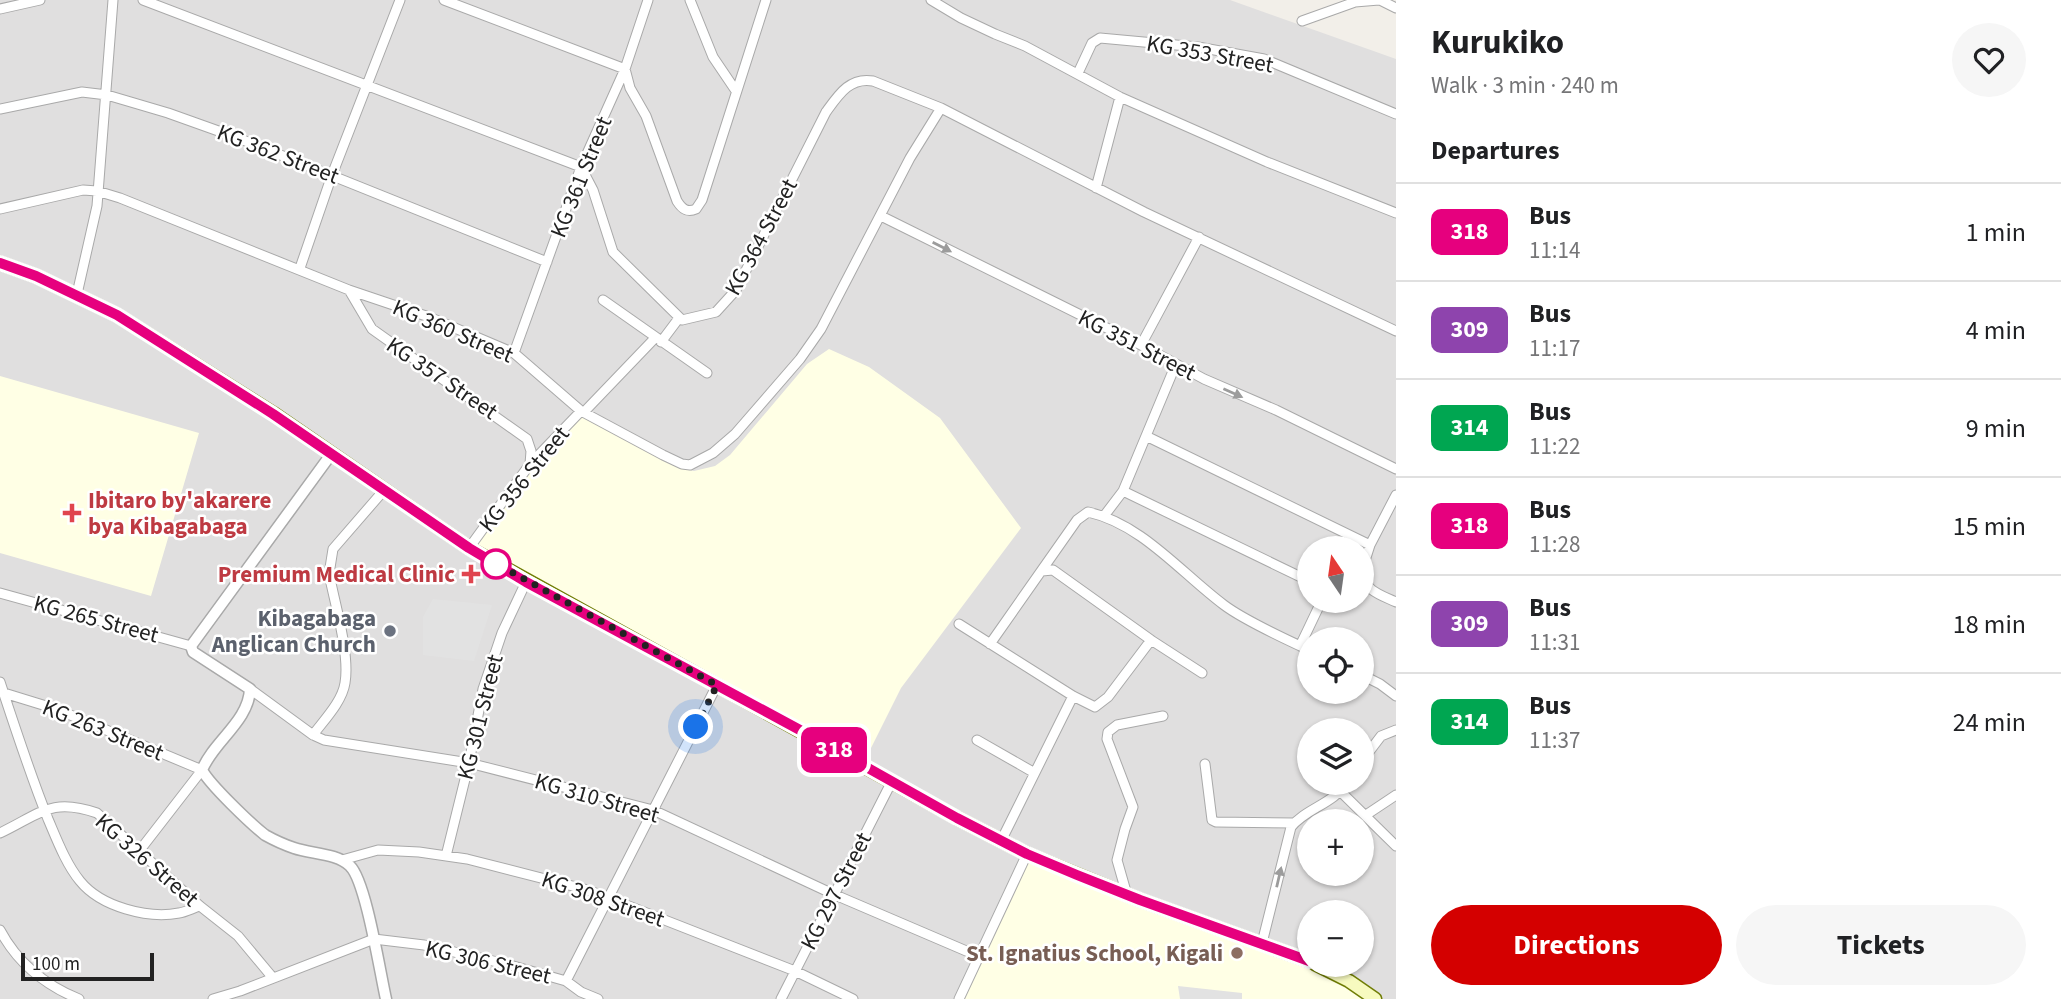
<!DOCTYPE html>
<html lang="en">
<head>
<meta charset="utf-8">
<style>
  body { margin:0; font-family:"Source Sans 3",sans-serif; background:#f6f6f6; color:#202124; height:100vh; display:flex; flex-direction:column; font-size:26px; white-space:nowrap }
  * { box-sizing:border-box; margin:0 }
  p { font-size:23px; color:#757577 }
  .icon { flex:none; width:38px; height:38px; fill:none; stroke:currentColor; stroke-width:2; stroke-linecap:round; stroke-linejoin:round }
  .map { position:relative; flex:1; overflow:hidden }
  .side { display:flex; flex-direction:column; background:#fff; width:665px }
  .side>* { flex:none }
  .badge { padding:0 14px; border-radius:10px; font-size:24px; line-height:46px }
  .needle { width:46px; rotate:347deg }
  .tools { position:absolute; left:1297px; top:536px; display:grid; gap:14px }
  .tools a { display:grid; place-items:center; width:77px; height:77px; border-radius:50%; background:#fff; box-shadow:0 2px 5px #0004; font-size:35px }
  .scale { position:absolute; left:21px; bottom:18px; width:133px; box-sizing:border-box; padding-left:7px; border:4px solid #222; border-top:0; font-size:19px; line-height:24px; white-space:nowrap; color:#222; -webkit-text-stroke:5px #fff; paint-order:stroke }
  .you { position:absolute; width:35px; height:35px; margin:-18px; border:5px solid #fff; border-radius:50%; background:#1a73e8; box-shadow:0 0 0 10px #1a73e833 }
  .map>.badge { position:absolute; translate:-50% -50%; box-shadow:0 0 0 4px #fff }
  h2 { padding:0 35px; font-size:26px; line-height:63px }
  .round { display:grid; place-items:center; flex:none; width:74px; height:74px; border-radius:37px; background:#f6f6f6 }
  .head { display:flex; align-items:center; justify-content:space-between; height:119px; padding:0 35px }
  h1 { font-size:33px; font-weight:700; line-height:52px }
  .cta { display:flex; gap:14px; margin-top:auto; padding:14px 35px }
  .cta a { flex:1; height:80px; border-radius:42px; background:#d40000; color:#fff; font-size:28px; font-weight:700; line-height:80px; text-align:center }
  .cta a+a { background:#f6f6f6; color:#202124 }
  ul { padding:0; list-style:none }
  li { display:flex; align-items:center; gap:21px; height:98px; padding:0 35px; border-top:2px solid #e0e0e0 }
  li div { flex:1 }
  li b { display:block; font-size:26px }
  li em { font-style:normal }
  li .badge { min-width:77px; font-weight:700; text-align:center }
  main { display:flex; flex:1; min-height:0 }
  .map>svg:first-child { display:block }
</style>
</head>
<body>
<main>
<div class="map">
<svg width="1396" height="999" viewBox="0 0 1396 999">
  <rect width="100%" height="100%" fill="#f2efe9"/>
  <path fill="#e0dfdf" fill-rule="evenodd" d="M0 0H1230L1396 59V999H0ZM1309 548H1362V600H1309ZM1309 639H1362V691H1309ZM1309 730H1362V782H1309ZM1309 821H1362V873H1309ZM1309 912H1362V964H1309Z"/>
  <path fill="#ffffe5" d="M829 349 869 367 940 418 1021 528 901 688 862 766 469 548 581 411 679 468 694 471 715 466 730 455 807 364Z
    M0 376 199 433 151 596 0 553Z
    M1027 854 1262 943 1375 999H960Z"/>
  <path fill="#e2e2e2" d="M433 599 492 605 474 661 423 655V617Z
    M1178 986 1242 993V999H1180Z"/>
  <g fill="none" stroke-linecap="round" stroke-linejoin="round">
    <defs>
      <path id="minor" d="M143 0 581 167 593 190 613 252 682 320 716 312 736 290 826 112C839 94 850 77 873 81L941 108 1144 212 1396 331
        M444 0 625 69 630 88 646 116 677 201C682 209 687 213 696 209L702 200 766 0
        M690 0 713 57 736 91
        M931 0 961 18 995 34 1025 46 1120 97 1267 162 1396 213
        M1380 0 1396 8
        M0 9 40 0
        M1302 21 1355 2 1379 0
        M1078 73 1092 43 1100 38 1198 47 1264 59 1396 114
        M0 109 82 92 107 95 168 113 238 138 547 262
        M1096 188 1120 97
        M0 209 83 190 97 191 120 198 349 290 429 317 514 353 581 411 663 455 682 464 690 465 713 453 735 434 800 359 821 329 910 158 941 108
        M881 216 1141 345 1204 379 1276 410 1396 469
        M300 268 332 175 400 0
        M349 290 372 329 527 439 531 451 530 464
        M77 294 97 206 113 0
        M603 300 707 373
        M661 342 679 318
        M1141 345 1199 237
        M514 353 581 167 625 69 648 0
        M584 412 655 338
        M1146 436 1370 545
        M1123 491 1309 581
        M1104 516 1123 491 1176 364
        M469 548 530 464 581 411
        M1362 570 1370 545 1396 495
        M1042 571 1053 570 1151 640 1202 673
        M1362 573C1365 591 1381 595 1396 602
        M0 593 191 646
        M959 624 1073 696 1095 707 1108 697 1151 640
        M990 644 1077 520 1088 512C1142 524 1181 573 1224 605 1244 620 1285 639 1309 650
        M1300 646 1322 600
        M1362 675 1380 684 1396 696
        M0 682C15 728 30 774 48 819 57 840 66 864 80 881 101 907 148 919 179 913 186 912 193 908 200 906
        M250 689 313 735 324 740 469 763 653 810 833 894 978 956
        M4 693 56 709 202 770 140 850
        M313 735C324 720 342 702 345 683 350 654 335 604 329 574L333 549 385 489
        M977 740 1033 772
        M1362 761 1381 736 1396 730
        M1205 764 1212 820 1216 822 1294 823
        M1341 792 1396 846
        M1366 815 1396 795
        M0 833C40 814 51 797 97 813L200 906 238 936 273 978
        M1001 841 1073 696
        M446 856 469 763 483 689 502 633 526 582
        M342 860 378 850 419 852 467 859 588 890 795 971 853 999
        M1127 895 1117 860 1125 829 1133 807 1107 739 1108 732 1117 725 1163 716
        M0 930C17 962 45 985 79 999
        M1262 943 1291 827C1306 808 1334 804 1347 782
        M566 981 717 685
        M213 999 240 991 374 939 424 945 506 964 566 981 581 992 598 999
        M781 999 891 783
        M959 999 1027 854"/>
      <path id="tertiary" d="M332 453 191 646 193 652 250 689C249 721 213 742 202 770 210 785 251 824 265 835 274 840 285 845 294 848 311 854 337 853 350 866 366 881 380 973 386 999"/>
      <path id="secondary" d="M0 263 36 276 117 315 273 413 469 548 957 818 1027 854 1140 900 1309 961
        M1315 964 1349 981 1375 999"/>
    </defs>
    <use href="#minor" stroke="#a9a9a9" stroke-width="11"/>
    <use href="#tertiary" stroke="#a9a9a9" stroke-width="13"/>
    <use href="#secondary" stroke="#707d05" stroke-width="15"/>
    <use href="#minor" stroke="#fff" stroke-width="9"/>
    <use href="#tertiary" stroke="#fff" stroke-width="10"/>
    <use href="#secondary" stroke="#f7fabf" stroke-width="12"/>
  </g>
  <defs><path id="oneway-solid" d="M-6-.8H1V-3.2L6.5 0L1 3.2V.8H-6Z" transform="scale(1.75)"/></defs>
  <g fill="#9c9c9c">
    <use href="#oneway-solid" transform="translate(942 247) rotate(27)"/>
    <use href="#oneway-solid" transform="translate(1233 393) rotate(24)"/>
    <use href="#oneway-solid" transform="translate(1279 877) rotate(-77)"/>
  </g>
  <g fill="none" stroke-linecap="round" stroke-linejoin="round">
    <defs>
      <path id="line" d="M0 263 36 276 117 315 273 414 469 548 526 582 811 736 957 818 1027 854 1077 875 1140 900 1309 961"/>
    </defs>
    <use href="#line" stroke="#fff" stroke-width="16"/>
    <use href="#line" stroke="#e6007e" stroke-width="10"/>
    <path stroke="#222" stroke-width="7" stroke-dasharray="0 12.6" d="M496 564 488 559 717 685 696 727"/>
  </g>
  <g fill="#e0444e" stroke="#fff" stroke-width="2.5">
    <path d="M68.5 502.5h7v7h7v7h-7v7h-7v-7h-7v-7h7z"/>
    <path d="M467.5 563.5h7v7h7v7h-7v7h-7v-7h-7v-7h7z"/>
  </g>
  <circle fill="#fff" stroke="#e6007e" stroke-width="3.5" cx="496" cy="564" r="14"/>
  <circle fill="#6b7280" stroke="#fff" stroke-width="2.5" cx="390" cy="631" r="7"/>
  <circle fill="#8d6e63" stroke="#fff" stroke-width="2.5" cx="1237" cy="953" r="7"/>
  <g text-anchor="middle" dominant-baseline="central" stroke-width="5" stroke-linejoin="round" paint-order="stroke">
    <g font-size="23" fill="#222" stroke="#fff">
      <text transform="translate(1210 54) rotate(10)">KG 353 Street</text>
      <text transform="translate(278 154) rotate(21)">KG 362 Street</text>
      <text transform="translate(581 177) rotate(-68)">KG 361 Street</text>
      <text transform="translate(761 237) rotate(-62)">KG 364 Street</text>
      <text transform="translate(453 331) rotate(23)">KG 360 Street</text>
      <text transform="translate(1137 345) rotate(27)">KG 351 Street</text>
      <text transform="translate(442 378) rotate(34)">KG 357 Street</text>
      <text transform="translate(524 479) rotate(-51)">KG 356 Street</text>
      <text transform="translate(96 619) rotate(15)">KG 265 Street</text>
      <text transform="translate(480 717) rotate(-76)">KG 301 Street</text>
      <text transform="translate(103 730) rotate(22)">KG 263 Street</text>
      <text transform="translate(597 798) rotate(16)">KG 310 Street</text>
      <text transform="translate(147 860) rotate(41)">KG 326 Street</text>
      <text transform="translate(836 891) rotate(-63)">KG 297 Street</text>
      <text transform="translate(603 899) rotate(19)">KG 308 Street</text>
      <text transform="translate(488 962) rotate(13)">KG 306 Street</text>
    </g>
    <g font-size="23" font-weight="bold" fill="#be3a42" stroke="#fff" text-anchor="start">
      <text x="88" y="500">Ibitaro by'akarere<tspan x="88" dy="26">bya Kibagabaga</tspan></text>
      <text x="455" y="574" text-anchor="end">Premium Medical Clinic</text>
    </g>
    <g font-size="23" font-weight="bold" fill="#5b616d" stroke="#fff" text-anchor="end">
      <text x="376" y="618">Kibagabaga<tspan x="376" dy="26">Anglican Church</tspan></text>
    </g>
    <g font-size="23" font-weight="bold" fill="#785e54" stroke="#fff" text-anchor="end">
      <text x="1223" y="953">St. Ignatius School, Kigali</text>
    </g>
  </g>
</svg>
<div class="tools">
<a><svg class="needle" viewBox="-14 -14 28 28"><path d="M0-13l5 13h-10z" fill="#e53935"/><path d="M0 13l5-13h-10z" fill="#757577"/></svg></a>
<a><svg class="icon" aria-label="locate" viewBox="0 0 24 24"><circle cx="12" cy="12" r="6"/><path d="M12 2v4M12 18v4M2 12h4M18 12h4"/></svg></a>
<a><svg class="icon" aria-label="layers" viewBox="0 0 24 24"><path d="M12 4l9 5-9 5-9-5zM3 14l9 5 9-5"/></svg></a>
<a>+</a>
<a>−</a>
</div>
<div class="scale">100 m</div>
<div class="you" style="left:696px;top:727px"></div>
<b class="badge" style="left:834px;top:750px;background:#e6007e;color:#fff">318</b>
</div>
<section class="side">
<div class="head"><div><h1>Kurukiko</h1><p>Walk · 3 min · 240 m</p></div><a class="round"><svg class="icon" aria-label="heart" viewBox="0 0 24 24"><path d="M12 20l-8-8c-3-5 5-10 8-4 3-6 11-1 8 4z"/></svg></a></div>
<h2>Departures</h2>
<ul>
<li><span class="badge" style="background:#e6007e;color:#fff">318</span><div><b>Bus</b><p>11:14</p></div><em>1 min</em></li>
<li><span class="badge" style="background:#8e44ad;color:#fff">309</span><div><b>Bus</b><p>11:17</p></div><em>4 min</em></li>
<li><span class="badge" style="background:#00a651;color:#fff">314</span><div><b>Bus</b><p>11:22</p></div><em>9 min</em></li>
<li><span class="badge" style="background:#e6007e;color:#fff">318</span><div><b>Bus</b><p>11:28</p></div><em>15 min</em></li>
<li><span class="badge" style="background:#8e44ad;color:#fff">309</span><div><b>Bus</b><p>11:31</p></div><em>18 min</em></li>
<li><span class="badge" style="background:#00a651;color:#fff">314</span><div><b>Bus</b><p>11:37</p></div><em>24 min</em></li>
</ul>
<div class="cta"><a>Directions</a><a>Tickets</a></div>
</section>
</main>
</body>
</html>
